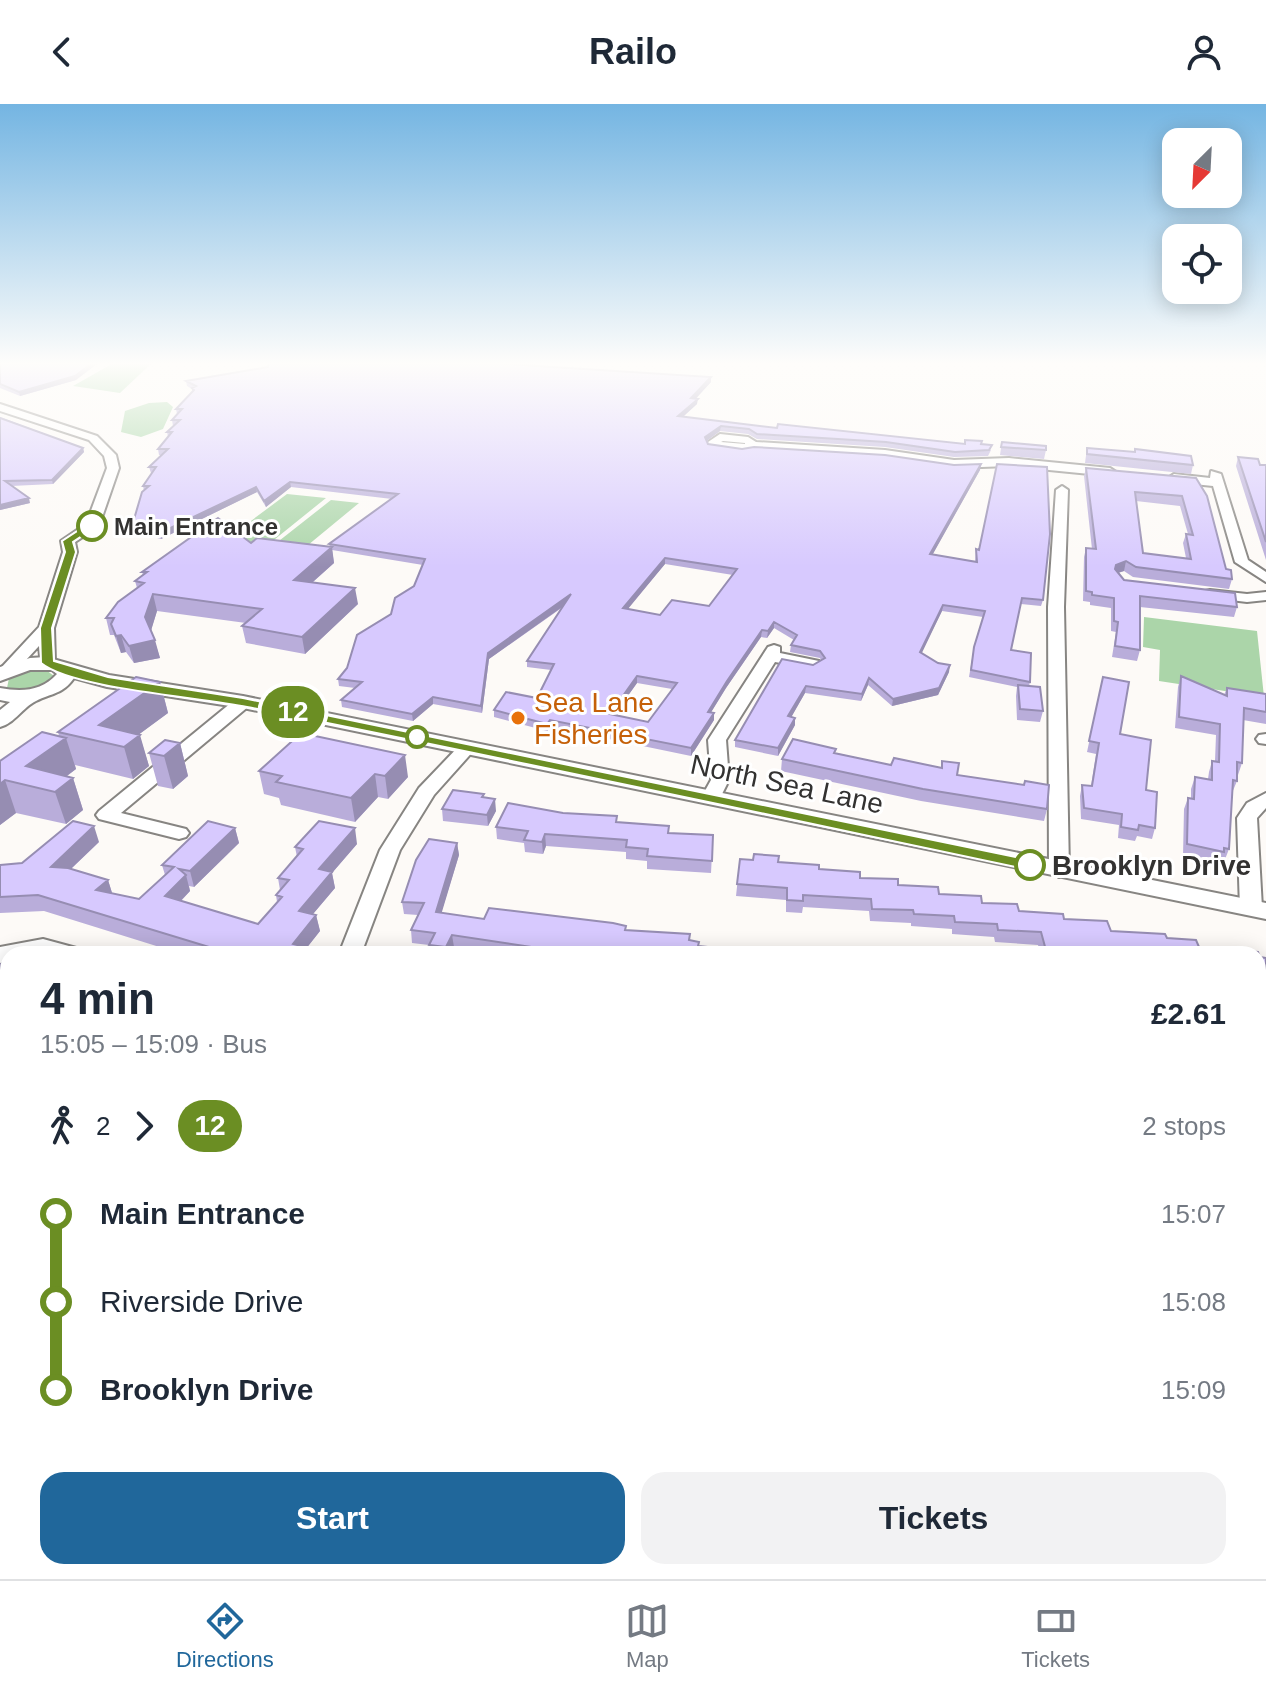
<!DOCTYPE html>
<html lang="en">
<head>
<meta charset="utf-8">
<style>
  body { margin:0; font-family:Arial,sans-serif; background:#f2f2f3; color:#1f2937; height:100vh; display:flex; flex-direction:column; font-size:30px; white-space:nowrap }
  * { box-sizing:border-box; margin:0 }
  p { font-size:26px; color:#747a83 }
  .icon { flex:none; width:44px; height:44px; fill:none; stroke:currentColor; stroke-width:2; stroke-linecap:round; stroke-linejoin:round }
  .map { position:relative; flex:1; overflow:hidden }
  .drawer { position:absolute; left:0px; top:842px; width:1266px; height:634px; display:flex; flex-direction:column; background:#fff; border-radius:24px 24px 0 0; box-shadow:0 4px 20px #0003 }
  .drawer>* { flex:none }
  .badge { padding:0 16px; border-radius:26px; font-size:28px; line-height:52px }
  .needle { width:52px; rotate:204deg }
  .tools { position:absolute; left:1162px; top:24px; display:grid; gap:16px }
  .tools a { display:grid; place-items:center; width:80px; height:80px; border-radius:16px; background:#fff; box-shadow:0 4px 20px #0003; font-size:40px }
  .map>.badge { position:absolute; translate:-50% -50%; box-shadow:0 0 0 4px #fff }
  .legs { display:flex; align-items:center; gap:12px; height:88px; padding:0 40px; font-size:26px }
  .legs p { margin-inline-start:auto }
  .head { display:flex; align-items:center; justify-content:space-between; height:136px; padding:0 40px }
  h1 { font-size:44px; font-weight:600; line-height:60px }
  .action { display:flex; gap:16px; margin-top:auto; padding:16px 40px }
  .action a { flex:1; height:92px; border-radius:24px; background:#20679b; color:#fff; font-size:32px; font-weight:600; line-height:92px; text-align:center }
  .action a+a { background:#f2f2f3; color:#1f2937 }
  ul { padding:0 40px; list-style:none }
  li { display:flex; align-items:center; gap:28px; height:88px; font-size:30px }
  li i { display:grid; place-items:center; width:12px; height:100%; margin:0 10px; background:currentColor }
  li i::after { content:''; width:20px; height:20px; margin:-10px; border:6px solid; border-radius:50%; background:#fff }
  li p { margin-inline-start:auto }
  li:first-child i { background:linear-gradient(#0000 50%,currentColor 0) }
  li:last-child i { background:linear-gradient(currentColor 50%,#0000 0) }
  header { display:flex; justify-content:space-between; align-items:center; height:104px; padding:0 40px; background:#fff; font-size:36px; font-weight:600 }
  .tabs { display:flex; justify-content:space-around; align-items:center; height:112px; border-top:2px solid #e0e1e3; background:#fff; font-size:22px; color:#747a83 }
  .tabs a { display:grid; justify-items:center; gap:4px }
  .tabs .selected { color:#20679b }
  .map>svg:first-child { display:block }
</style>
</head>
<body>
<header><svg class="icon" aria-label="back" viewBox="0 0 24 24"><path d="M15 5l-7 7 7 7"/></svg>Railo<svg class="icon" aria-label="person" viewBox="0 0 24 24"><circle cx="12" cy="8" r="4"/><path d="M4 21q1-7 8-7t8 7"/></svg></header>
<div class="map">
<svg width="1266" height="1475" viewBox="0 0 1266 1475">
  <rect width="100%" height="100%" fill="#fdfaf7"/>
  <path fill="#abd5a9" d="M287 390 326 394 264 444 224 437Z
    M331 396 359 399 302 446 270 444Z
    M1144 513 1257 527 1264 593 1159 577 1160 546 1143 543Z
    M27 566H46L54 572C44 586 22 590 7 584L9 574Z
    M0 1434 8 1437V1468H99L120 1475H0Z"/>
  <path fill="#9bd09a" d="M117 257H154L120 289 73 282Z
    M167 298 173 303 163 325 141 333 121 328 125 307 149 299Z"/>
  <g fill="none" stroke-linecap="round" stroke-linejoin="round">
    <defs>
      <path id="minor" d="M0 300 97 332 116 351 119 364 99 422 75 438 77 448 54 524 55 559 47 564 41 562 39 542 13 570H1L0 565 39 523 63 448 61 437 86 420 107 364 104 352 89 336 0 307Z
        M720 330 748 333 756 338 885 346 954 356 1009 354 1110 364 1116 368 1110 372 1009 362 954 364 885 354 753 345 742 348 708 342V338ZM723 337 745 339V340L721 338Z
        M1211 367 1221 370 1248 456 1266 468V478L1235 458 1213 382 1174 378 1168 374 1174 370 1210 374Z
        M1062 382 1068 386 1064 503 1069 767 1059 773 1049 767 1048 503 1056 386Z
        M1210 486 1247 490 1266 488V496L1247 498 1205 493V487Z
        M774 541 780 543V549L819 557 821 560 813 565 775 558 726 636 729 676 718 698 711 700 704 698 701 694 711 676 708 636 768 543Z
        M243 593 252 598 249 602 121 709 186 725 189 729 186 733 179 735 99 715 96 711 99 707 237 594Z
        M1266 630V640L1259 639 1256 635 1259 631Z
        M467 639 476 644 434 691 400 746 361 850H339L380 746 419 684 461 640Z
        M1266 689V704L1257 714 1262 804 1259 809H1243L1240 804 1237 714 1247 699Z
        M43 835 80 845 83 850H8V857L0 859V843Z
        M1258 1044 1266 1046V1068L1258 1066Z
        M0 1079 8 1080V1102L0 1101Z"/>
      <path id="tertiary" d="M46 553 109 571 243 592 1266 799V815L243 604 107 583 74 574C63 590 52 589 36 597 23 603 15 619 0 623V606L10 598 0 596V584C22 588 42 587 57 570L52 566H30L0 577V563L30 554Z"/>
    </defs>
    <use href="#minor" stroke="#878582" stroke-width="4"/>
    <use href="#tertiary" stroke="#878582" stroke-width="4"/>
    <use href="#minor" fill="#fff" fill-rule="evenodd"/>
    <use href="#tertiary" fill="#fff" fill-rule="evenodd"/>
  </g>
  <path fill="#b9adda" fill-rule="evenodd" d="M0 257 76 276 20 292 0 284Z
    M186 277 711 278 695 295 697 300 683 313 777 324 965 340H981L991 346 988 352 954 353 885 343 757 335 748 330 720 327 707 337 708 340 742 345 980 366 932 451 975 458 976 445 1043 496 1041 502 1021 500 1011 546 1030 578 1029 582 1043 607 1040 618 1017 616 1016 592 1017 583 969 573 974 543 983 513 942 507 921 549 949 568 938 591 892 602 868 581 861 597 805 589 791 613 795 614V621L778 652 735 643V636L813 561 821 556 820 554 790 548 791 541 794 536 774 524 767 534 761 533 726 584 711 608 714 609V616L691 652 551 623 547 627 494 613V606L537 594 551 566 527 563V557L563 503 489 555 482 609 433 600 413 617 342 603 341 596 355 584 339 582 338 575 414 482 423 461 332 446 334 459 313 478 358 500 305 550 246 539 242 522 246 519 157 507 151 526 160 554 134 559 126 548 121 549 114 531H110L106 514 137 484 135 477 143 471 142 468 251 439 330 443 329 440 392 395 291 383 266 403 257 388 161 435 134 428 132 422 144 387 143 382 152 369H151L149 363 162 351H159L158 345 168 333 167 328 174 322H173L172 316 177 310 176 305 192 288V285L187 282ZM665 460 733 471 709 502 660 511 627 505ZM637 579 672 585 648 618 614 611Z
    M0 313 83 344 84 348 53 380 11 382 30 399 0 406Z
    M1002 338 1046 346 1044 355 1000 351Z
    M1087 344 1134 348 1135 345 1193 361 1191 370 1085 359Z
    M1238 353 1260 361H1266V456L1236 362Z
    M1086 364 1196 374 1226 465 1232 475 1229 485 1133 473 1124 467 1118 469 1124 476 1237 503 1234 513 1140 503V546L1137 557 1112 553 1116 528 1111 527V504L1090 501V498L1083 497 1084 453 1086 444 1092 445 1084 372ZM1136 397 1180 402 1188 430H1186L1183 439 1186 454 1143 449Z
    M1181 572 1224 591 1227 584 1266 590V620L1243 616 1242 659 1238 671H1237V677L1232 689 1229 745 1224 758 1221 757 1220 760 1183 752 1184 705 1188 694H1191V685L1195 673 1208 675 1209 668 1212 657H1215L1216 631 1175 624 1178 583Z
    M1103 573 1120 630 1146 686 1155 724 1152 735 1137 732 1135 737 1118 734 1119 721 1081 715 1080 692 1082 681 1091 682 1096 650 1087 648Z
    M160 578 168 609 139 630 149 662 133 675 75 661 76 665 67 672 73 674 83 706 66 720 16 709 0 721V657L59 632 58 628Z
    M301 629 408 673 388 695 378 693 355 718 281 701 279 694 264 690 259 667Z
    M180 639 188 672 173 685 158 682 149 649Z
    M836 649 891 661 1024 681 1047 705 1044 717 921 697 781 667 782 655Z
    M484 694 496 707 488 722 443 717 442 705Z
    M563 709 617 712V718L669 729 713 731 711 769 647 765V757L626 755V748L546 742 543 750 525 748 524 739 497 735 496 723Z
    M235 724 239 739 194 783 189 782 190 787 181 797 258 820 277 798 276 791 280 786 278 774 297 753 295 743 357 740 332 769 335 784 313 810 316 811 320 827 305 846 306 850H182L44 807 0 809V761L22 759 99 738 71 765 108 776 112 789 139 795 165 771 162 761Z
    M457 739 459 751 441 809 484 815 626 822V826L690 836 699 842 776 850H498L454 843 451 850H430L429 841 412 839 411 826 418 811 404 810 402 798Z
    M754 750 779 752 778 758 819 761V765L860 768V774L898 775V781L938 783 939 790 981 792 982 799 1017 800 1019 807 1063 810 1064 815 1107 817 1111 827 1165 830 1167 834 1196 836 1199 843 1258 848 1260 853 1266 854V892L1258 891V850H1041L1038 841 995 838 994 833 952 830V825L911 822V819L870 817 869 807 803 803 802 809 786 808V796L736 792 740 755 753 756Z
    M1258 983 1266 984V1018L1265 1016 1258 1015Z
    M0 984 8 985V1054L0 1053Z
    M1263 1081H1266V1415L1258 1412V1088Z
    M0 1131 8 1132V1206L0 1204Z
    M589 1468H751L752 1475H589Z
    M802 1468H901L893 1475H886L883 1471 878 1475H807Z
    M916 1468H955L952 1475H922Z
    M1006 1468H1100L1098 1475H1003Z"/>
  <path fill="#968db2" d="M95 257H101L76 276 20 292 19 288Z
    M711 273V278L691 300V294Z
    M698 295 697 300 678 317V312Z
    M721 322 720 327 705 338V333Z
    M83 344 84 348 53 380 52 376Z
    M981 360 980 366 929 457 930 450Z
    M290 378 291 383 266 403 264 397Z
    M256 383 257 388 161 435 160 429Z
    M29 394 30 399 0 406V401Z
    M332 443 334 459 297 492 294 476Z
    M665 454V460L623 511V504Z
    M1126 457 1124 467 1114 470 1116 461Z
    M355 484 358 500 305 550 302 533Z
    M153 490 157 507 150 530 145 513Z
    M571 490 572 496 489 555 482 609 481 602 488 549Z
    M943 501 942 507 919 555 920 548Z
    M774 518V524L767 534 768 527Z
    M762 526 761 533 726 584 707 615 708 608 727 577Z
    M121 531 126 548 121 549 116 532Z
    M155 536 160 554 134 559 129 542Z
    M950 561 949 568 938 591 892 602 893 595Z
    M637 572V579L610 617V610Z
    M869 574 868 581 861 597 862 590Z
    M160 578 168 609 122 643 99 621Z
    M806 582 805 589 788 619V612Z
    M433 593V600L413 617 412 610Z
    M714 609V616L691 652V644Z
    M795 614V621L778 652V644Z
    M550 616 551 623 547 627V620Z
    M140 631 149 662 133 675 124 643Z
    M66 634 76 665 48 686 26 662Z
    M180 639 188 672 173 685 164 652Z
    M405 651 408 673 388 695 385 672Z
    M375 670 378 693 355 718 351 694Z
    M73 674 83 706 66 720 55 688Z
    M5 676 16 709 0 721V680Z
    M495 695 496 707 488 722 487 711Z
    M94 722 99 738 56 779 51 763Z
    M235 724 239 739 194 783 190 767Z
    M355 724 357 740 332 769 335 784 302 823 299 807 319 765Z
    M545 730 546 742 543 750 542 738Z
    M457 739 459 751 438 821 436 808Z
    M186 771 190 787 170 808 165 792Z
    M108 776 113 792 96 786Z
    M316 811 320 827 305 846 306 850H295L293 840Z
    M452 831 454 843 451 850H447L446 843Z
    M8 905V925L0 935V915Z
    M8 1308V1324L0 1326V1311Z
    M873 1468H884L883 1471 878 1475H863Z
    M892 1468H901L893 1475H890Z
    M950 1468H955L952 1475H942Z"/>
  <path fill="#d7c9fe" stroke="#968db2" stroke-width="2" fill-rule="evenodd" d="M0 257H95L75 272 19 288 0 280Z
    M268 257H476L537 262 711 273 691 294 698 295 678 312 777 324 778 320 965 340V336L982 337 981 340 992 341 989 346 955 348 886 338 757 330 749 325 721 322 705 333 708 340 742 345 754 343 885 351 954 361 981 360 930 450 977 458 976 445 979 446 997 360 1047 363 1050 430 1043 496 1022 494 1011 546 1031 549 1030 578 971 566 974 543 985 507 943 501 920 548 938 559 950 561 939 584 893 595 869 574 862 590 806 582 788 612 795 614 778 644 735 636 782 555 813 561 825 554 820 547 791 541 797 531 774 518 768 527 762 526 727 577 708 608 714 609 691 644 550 616 547 620 494 606 506 588 537 594 554 560 527 557 571 490 488 549 481 602 433 593 412 610 341 596 362 578 338 575 347 564 357 531 391 510 395 494 414 482 425 455 329 440 398 390 290 378 264 397 256 383 160 429 132 422 142 388 149 382H143L156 363H149L168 345H158L172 328H167L180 316H172L182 305H176L194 286 192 284 196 282 186 277 268 263ZM665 454 737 465 709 502 672 496 660 511 623 504ZM637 572 677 579 648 618 610 610Z
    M0 313V314L83 344 52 376 5 377 29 394 0 401Z
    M1002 338 1046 342V346L1001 343Z
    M1087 344 1135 348V345L1191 352 1193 361 1087 350Z
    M1238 353 1258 355 1260 361H1266V438Z
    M1086 364 1196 374 1207 392 1226 465 1231 466 1232 475 1136 463 1126 457 1116 461 1115 465 1124 476 1235 489 1237 503 1140 492V546L1115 542 1118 518 1114 517V494L1092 491V488L1086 487V444L1096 445ZM1135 388 1182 392 1193 431 1186 430 1191 455 1143 449Z
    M218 414 251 439 257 434 332 443 294 476 355 484 302 533 242 522 262 505 153 490 145 513 155 536 129 542 121 531 116 532 111 520 114 514H106L118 498 144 479 135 477 147 468H142Z
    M1181 572 1227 592V584L1266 590V608L1244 604 1242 659 1237 658V677L1233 676 1229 745 1224 744V748L1187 740 1188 694 1194 695 1195 673 1212 676V657L1219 658 1220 620 1179 613Z
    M136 573 160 578 99 621 140 631 124 643 58 628Z
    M1103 573 1129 578 1120 630 1151 636 1146 686 1157 688 1155 724 1139 721 1138 726 1121 723 1122 710 1084 704 1082 681 1092 682 1099 639 1089 637Z
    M1018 581 1040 583 1043 607 1020 605Z
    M42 628 66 634 26 662 73 674 55 688 5 676 0 680V657Z
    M301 629 405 651 385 672 375 670 351 694 276 678 282 672 259 667Z
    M793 635 836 645 834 649 891 661 894 654 942 664V657L959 659 957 671 1024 681 1025 677 1049 681 1047 705 923 685 782 655Z
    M165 636 180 639 164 652 149 649Z
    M453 686 484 690 482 693 495 695 487 711 442 705Z
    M508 699 563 709 617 712 616 718 669 722 668 729 713 731 712 757 647 752 648 745 626 743 627 736 545 730 542 738 524 736 528 727 496 723Z
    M73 717 94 722 51 763 68 764 108 776 96 786 139 795 174 763 162 761 208 717 235 724 190 767 179 765 186 771 165 792 258 820 282 793 276 791 289 776 278 774 303 745 295 743 319 717 355 724 319 765 332 768 299 807 316 811 293 840 305 843 299 850H232L38 791 0 793V761L22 759Z
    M429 735 457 739 436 808 484 815 489 804 613 819 626 822 625 826 690 830 689 836 699 838 698 842 776 850H578L452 831 446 843 429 841 435 829 411 826 424 799 402 798 416 756Z
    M754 750 779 752 778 758 819 761V765L860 768V774L898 775V781L938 783 939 790 981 792 982 799 1017 800 1019 807 1063 810 1064 815 1107 817 1111 827 1165 830 1167 834 1196 836 1199 843 1258 848 1260 853 1266 854V879L1258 878V850H1150L1073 846 1075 850H1047L1041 828 998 826 997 820 955 818 954 812 914 810 913 806 872 805 871 795 803 791V797L787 796V784L737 780 740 755 753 756Z
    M827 844 873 850H827Z
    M0 860 8 861V905L0 915Z
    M1258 983 1266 984V1003L1258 1002Z
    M0 984 8 985V1042L0 1041Z
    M1263 1081H1266V1400L1258 1397 1259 1289 1258 1288V1088L1262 1089Z
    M0 1131 8 1132V1194L0 1192Z
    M8 1253V1308L0 1311V1256Z
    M8 1340V1350L2 1346Z
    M596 1468H751L752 1475H659L639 1469 637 1475H621Z
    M812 1468H873L863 1475H817Z
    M930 1468H950L942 1475H936Z
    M1011 1468H1100V1472L1096 1475H1016Z"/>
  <linearGradient id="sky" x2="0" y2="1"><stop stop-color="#74b5e2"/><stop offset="0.56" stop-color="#fefdfb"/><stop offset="1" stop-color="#fefdfb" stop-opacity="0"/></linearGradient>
  <rect width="1266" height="463" fill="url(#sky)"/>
  <path fill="#6b8e23" stroke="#fff" stroke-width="2" d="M88 420 97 422 73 438 76 448 52 524 54 557 108 573 243 594 1030 756 1038 761 1030 766C769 711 509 655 247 603 201 593 73 585 41 559L40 524 65 448 62 437Z"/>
  <g fill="#fff" stroke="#6b8e23" stroke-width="4">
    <circle cx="92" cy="422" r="14"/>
    <circle cx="417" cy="633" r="10"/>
    <circle cx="1030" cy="761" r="14"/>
  </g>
  <circle fill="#e8710a" stroke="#fff" stroke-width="3" cx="518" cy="614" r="8"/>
  <g text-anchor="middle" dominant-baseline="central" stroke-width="6" stroke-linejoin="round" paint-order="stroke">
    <g font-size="24" font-weight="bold" fill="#333231" stroke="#fff" text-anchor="start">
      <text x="114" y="422">Main Entrance</text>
    </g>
    <g font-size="28" fill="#c56008" stroke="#fff" text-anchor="start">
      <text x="534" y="598">Sea Lane<tspan x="534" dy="32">Fisheries</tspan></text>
    </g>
    <g font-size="28" fill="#333231" stroke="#fff">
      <text transform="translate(787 680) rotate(12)">North Sea Lane</text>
    </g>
    <g font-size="28" font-weight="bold" fill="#333231" stroke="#fff" text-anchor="start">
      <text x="1052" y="761">Brooklyn Drive</text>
    </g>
  </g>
</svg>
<div class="tools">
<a><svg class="needle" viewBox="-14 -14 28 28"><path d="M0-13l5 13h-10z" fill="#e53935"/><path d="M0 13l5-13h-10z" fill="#747a83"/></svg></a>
<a><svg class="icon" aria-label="locate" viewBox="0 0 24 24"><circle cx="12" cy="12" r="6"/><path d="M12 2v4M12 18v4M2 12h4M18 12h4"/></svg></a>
</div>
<b class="badge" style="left:293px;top:608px;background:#6b8e23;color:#fff">12</b>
<section class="drawer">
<div class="head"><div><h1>4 min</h1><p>15:05 – 15:09 · Bus</p></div><b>£2.61</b></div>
<div class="legs"><svg class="icon" aria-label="walk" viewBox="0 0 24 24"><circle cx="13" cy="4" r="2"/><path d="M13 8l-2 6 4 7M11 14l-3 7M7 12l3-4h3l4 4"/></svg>2<svg class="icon" aria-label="forward" viewBox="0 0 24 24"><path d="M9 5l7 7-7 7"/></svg><b class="badge" style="background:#6b8e23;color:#fff">12</b><p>2 stops</p></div>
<ul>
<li><i style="color:#6b8e23"></i><b>Main Entrance</b><p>15:07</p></li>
<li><i style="color:#6b8e23"></i><span>Riverside Drive</span><p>15:08</p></li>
<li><i style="color:#6b8e23"></i><b>Brooklyn Drive</b><p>15:09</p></li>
</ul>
<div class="action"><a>Start</a><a>Tickets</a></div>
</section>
</div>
<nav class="tabs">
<a class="selected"><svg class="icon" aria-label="directions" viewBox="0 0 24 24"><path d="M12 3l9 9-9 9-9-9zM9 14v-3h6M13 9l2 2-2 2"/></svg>Directions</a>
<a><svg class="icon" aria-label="map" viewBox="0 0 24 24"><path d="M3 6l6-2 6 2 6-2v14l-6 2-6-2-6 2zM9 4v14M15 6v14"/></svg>Map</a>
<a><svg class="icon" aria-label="tickets" viewBox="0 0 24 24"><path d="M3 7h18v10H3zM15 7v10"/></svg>Tickets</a>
</nav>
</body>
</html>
